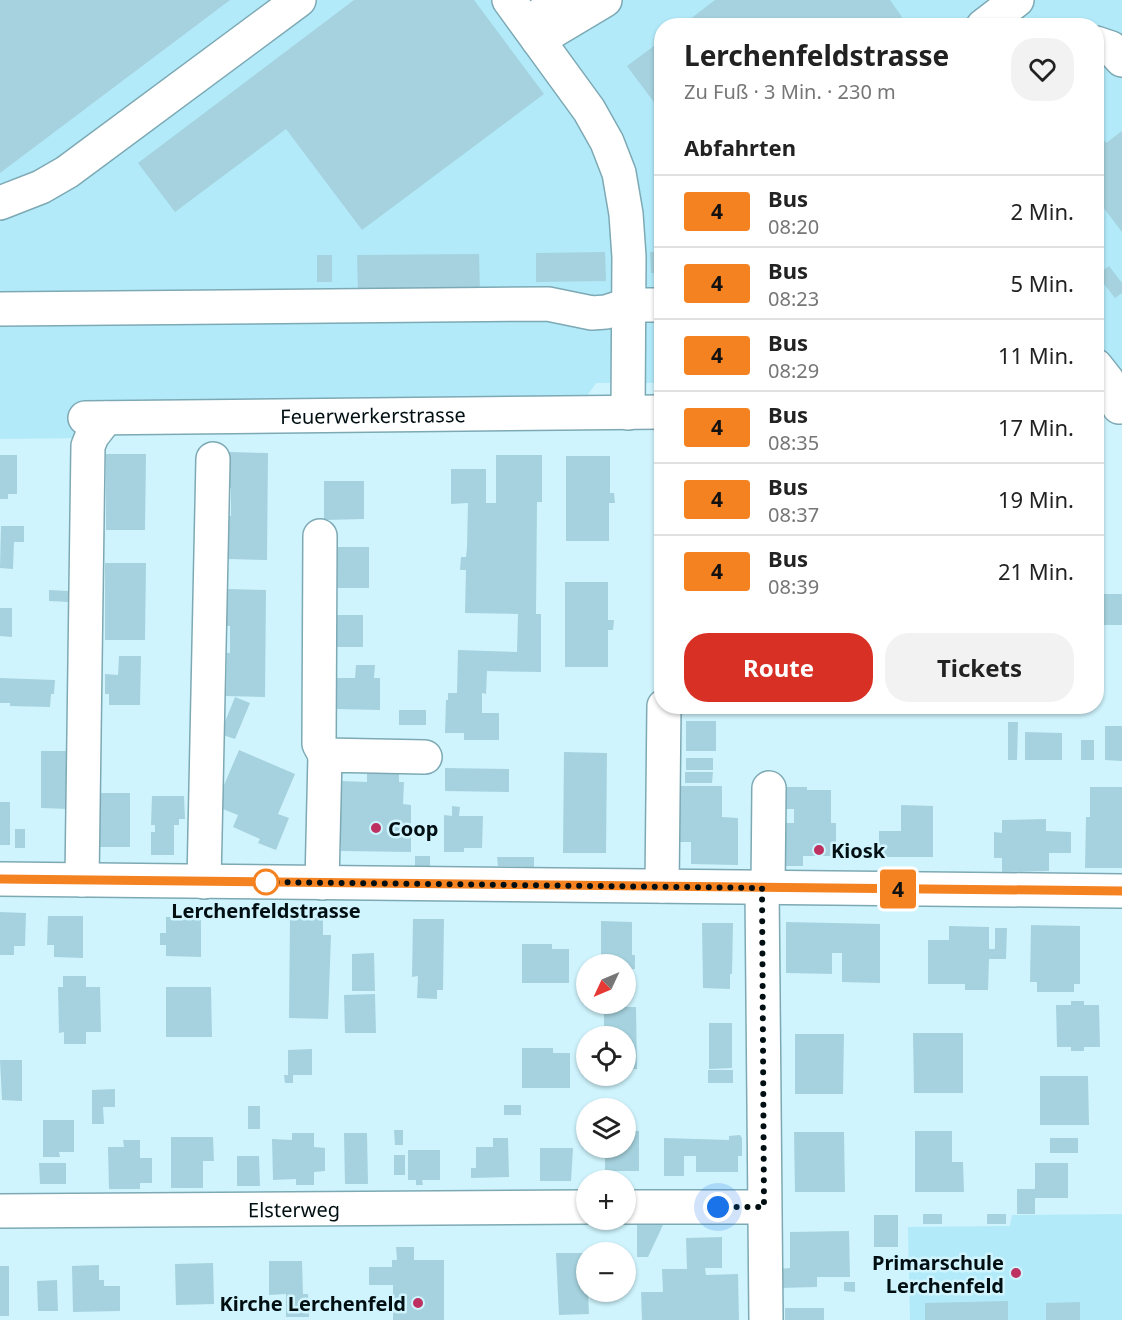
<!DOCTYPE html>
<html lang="de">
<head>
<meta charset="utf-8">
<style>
  body { margin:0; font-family:"Noto Sans",sans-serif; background:#f2f2f2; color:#222; height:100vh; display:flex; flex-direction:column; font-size:22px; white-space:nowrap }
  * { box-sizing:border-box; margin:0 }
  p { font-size:20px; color:#767676 }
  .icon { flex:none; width:33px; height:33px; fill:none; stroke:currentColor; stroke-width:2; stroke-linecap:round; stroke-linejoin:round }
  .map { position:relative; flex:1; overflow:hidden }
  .drawer { position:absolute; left:654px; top:18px; width:450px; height:696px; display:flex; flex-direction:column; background:#fff; border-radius:24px; box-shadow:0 2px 4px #0004 }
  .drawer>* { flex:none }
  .badge { padding:0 12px; border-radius:4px; font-size:21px; line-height:39px }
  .needle { width:39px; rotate:226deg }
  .tools { position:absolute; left:576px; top:954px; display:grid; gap:12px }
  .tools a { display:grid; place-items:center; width:60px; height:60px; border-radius:50%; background:#fff; box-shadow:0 2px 4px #0004; font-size:30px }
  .you { position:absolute; width:30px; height:30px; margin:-15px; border:4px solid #fff; border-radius:50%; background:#1a73e8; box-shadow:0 0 0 9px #1a73e833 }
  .map>.badge { position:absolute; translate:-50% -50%; box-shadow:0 0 0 3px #fff }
  h2 { padding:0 30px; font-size:22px; line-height:54px }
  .round { display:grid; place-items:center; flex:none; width:63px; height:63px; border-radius:24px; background:#f2f2f2 }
  .overview { display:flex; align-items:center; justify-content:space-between; height:102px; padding:0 30px }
  h1 { font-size:28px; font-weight:700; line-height:45px }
  .action { display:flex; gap:12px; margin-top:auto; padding:12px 30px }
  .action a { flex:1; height:69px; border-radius:24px; background:#d93025; color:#fff; font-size:24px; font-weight:700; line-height:69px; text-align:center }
  .action a+a { background:#f2f2f2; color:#222 }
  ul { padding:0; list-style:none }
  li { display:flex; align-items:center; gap:18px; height:72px; padding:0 30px; border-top:2px solid #e0e0e0 }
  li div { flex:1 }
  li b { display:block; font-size:22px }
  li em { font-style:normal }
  li .badge { min-width:66px; font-weight:700; text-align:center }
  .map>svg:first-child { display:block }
</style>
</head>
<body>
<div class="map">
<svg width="1122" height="1320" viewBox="0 0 1122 1320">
  <rect width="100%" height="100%" fill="#cff4fd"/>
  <path fill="#b2eaf9" d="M0 0H1122V389H1097L1096 26H662L661 383H596L582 403 298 408 85 438 0 439Z
    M1122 1214V1320H910L908 1227 1010 1226 1012 1215Z"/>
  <path fill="#a5d2de" d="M0 0H230L0 173Z
    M354 0H474L544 94 362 230 286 129 175 212 138 163Z
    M715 0H890L902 17 891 26H681Z
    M662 40V113L627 66Z
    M1122 131V232L1103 207 1096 212V142L1102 138 1106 143Z
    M605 252 606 281 536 282V253Z
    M650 252H662V273H651Z
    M479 254 480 291 358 292 357 255Z
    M317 255H332V282H317Z
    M1109 266 1122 283V293L1115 298 1097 275Z
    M229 452 268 453 267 560 228 559V516H231V488H228Z
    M106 454H146L145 530H106Z
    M0 455H17V494H8V499H0Z
    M496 455H542V502H537L536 614H541V672L487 671 486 694 482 693V713H499V740H464V733H445L446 700H448V693H457L458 650 517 652 518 614 465 613 466 570H460L461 557H466L467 547 468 503 451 504V469H486V503H496Z
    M566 456H610V493H614L615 503H609V541H566Z
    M324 481H364V519L324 520Z
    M1 526H24V542H14L13 569 0 568Z
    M334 547H369V588H334Z
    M105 563H146L145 640H105Z
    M565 582H608V620H614L613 630H608V667H565Z
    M227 589 266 590 265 697 226 696 227 653H230V626H227Z
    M49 590 69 591V602L49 601Z
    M1096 594H1122V625H1096Z
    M0 608H12V637L0 636Z
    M337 615H363V647H337Z
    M119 656H141L140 705H109V694H105V674L118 675Z
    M356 665H375L374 678H380V710L336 709V678H355Z
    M0 678 55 680 54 694H51L50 707 10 706V703H0Z
    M235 697 250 703 235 739 220 734Z
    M399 710H426V725H399Z
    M686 721H716V751H686Z
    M1008 722H1018L1017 760H1008Z
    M1105 726H1122V761L1105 760Z
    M1025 732 1062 733V760H1025Z
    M1081 740H1094V760H1081Z
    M239 750 295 774 278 814 289 818 276 850 258 843 260 839 233 827 238 815 215 806Z
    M41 751H69V809L41 808Z
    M564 752 607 753 606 853H563Z
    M686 758H713V770H686Z
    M445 768 509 769V792L445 791Z
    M685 772H713L712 783H685Z
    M367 773H399V782H404L403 804 411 805V852L341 851V781L367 782Z
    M675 786H722V817L738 818V865L691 864V842H675Z
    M784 787H807V790H831V823H836V856H803V866H776L779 823H794V809H784Z
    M1090 787H1122V868H1085L1086 817H1090Z
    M100 793H130V847H100Z
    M152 796H184L185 819H179V825H174V855H151V832H155V825H151Z
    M0 802H10V845H0Z
    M901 805 933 806V857H879V831H901Z
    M452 806 460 807 459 816H483L482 848H464V852H444V815L452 816Z
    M1046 819V831L1071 832V853H1049V871L1002 872V858H994V832L1002 833V820Z
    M15 829H25V848H15Z
    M415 856H430V866H415Z
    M497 857H534V867L498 866Z
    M0 912 26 913 25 946H14V955H0Z
    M48 916H83V958L54 957V945H47Z
    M166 917H201V957L166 956V945H160V933H166Z
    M290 918H323V935H331L328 1019 289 1018Z
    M413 919H444L443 990H437V999L417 998 418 976 412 977Z
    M601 921 632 922V955H635V969H626V964H601Z
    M786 922 880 924V983L842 982V953H832V974L786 973Z
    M702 923H733L732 974H730V989L703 988Z
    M1031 925 1080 926V984H1074V992H1037V982H1030Z
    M949 926 989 927V949H995V928H1007L1006 959H989L988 990H965V984H928V940H949Z
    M522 944H552V949H569V983H522Z
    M374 953 375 991H352V954Z
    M63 976H86V987H100L101 1032H86V1044H64V1032L59 1033 58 987H63Z
    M166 987H211L212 1037H166Z
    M375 994 376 1033H345L344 995Z
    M1071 1001H1084V1005H1099L1100 1047H1084V1051H1071V1047H1057L1056 1005H1071Z
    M604 1007H636L637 1069H626V1036H604Z
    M709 1023H732V1068L709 1069Z
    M913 1033H963V1093H914Z
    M795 1034H844L843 1094H795Z
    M522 1048H553V1053H570V1088H522Z
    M312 1049V1075H293V1083H285L284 1075H288V1050Z
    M0 1060H22V1101L2 1100Z
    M708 1070H733V1083H708Z
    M1040 1076H1088L1089 1125H1040Z
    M115 1089V1107H103L104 1124H92V1090Z
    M504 1105H521V1115H504Z
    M248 1106H260V1129H248Z
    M43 1120H74V1152H59L60 1157H43Z
    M394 1130H403V1145H395Z
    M626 1131H639V1171H605V1148H626Z
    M915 1131H952V1162H963L964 1192H915Z
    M794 1132H844L845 1192H795Z
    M292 1133H314V1147L325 1148V1171L314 1172V1185H296V1179L273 1180 272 1139 292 1140Z
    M344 1133H367L368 1184H345Z
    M740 1135 742 1138V1156H738V1172H696V1156H684V1176H664V1138L729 1140V1136Z
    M171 1137H213L214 1161H203V1188H171Z
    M493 1138H508L509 1177 471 1178V1168H476V1147H493Z
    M1050 1138H1078V1153H1050Z
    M123 1140H140V1158H152V1183H140V1189H109L108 1147H124Z
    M540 1148H573L571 1181H540Z
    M408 1150H440V1180H422L423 1185H416V1180H408Z
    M394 1155H405V1175H394Z
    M237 1156H259L260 1186H237Z
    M39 1163H66V1184H40Z
    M1035 1163H1068V1198H1035V1214H1017V1189H1035Z
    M923 1214H942V1224H923Z
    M987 1214H1006V1224H987Z
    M874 1215H898V1247H874Z
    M637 1225H663L648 1257H637Z
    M849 1231 850 1277H817V1287L780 1288V1269L790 1268V1232Z
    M722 1237V1268H705L706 1275 738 1274 739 1320H642L641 1292H663L662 1269H687L686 1238Z
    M396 1247H414V1260H444V1320H393V1285H369V1267H392V1260H397Z
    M556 1253H586V1292H588L589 1314 559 1315Z
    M269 1261H302L303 1294H308L309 1317H286V1294L269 1295Z
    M213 1263 214 1304 176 1305 175 1264Z
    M99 1265V1280H104V1286H120V1311L73 1312 72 1266Z
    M0 1266H9V1316H0Z
    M57 1280 58 1311H38L37 1281Z
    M844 1282H855V1292L844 1291Z
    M1008 1301V1320H925V1303Z
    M1080 1302V1320H1046V1303Z
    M785 1308H824V1320H785Z"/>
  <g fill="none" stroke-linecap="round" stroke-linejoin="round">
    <defs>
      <g id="minor">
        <path d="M509 0 589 110 607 142 619 173 626 214 629 257 628 413"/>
        <path d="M528 25 558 0"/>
        <path d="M983 26 1017 0"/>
        <path d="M538 40 605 0"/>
        <path d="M1096 43 1111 48 1122 60"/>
        <path d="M0 203 41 187 67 172 299 0"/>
        <path d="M0 309 548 304 592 313 606 312 628 305H662"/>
        <path d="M1096 366 1107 380 1119 407"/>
        <path id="s1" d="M85 418 662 412"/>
        <path d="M320 536 319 744 325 755"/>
        <path d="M0 879 1122 891"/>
        <path d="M82 880 88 446 92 436 106 418"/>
        <path d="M204 882 213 459"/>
        <path d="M322 883 325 755 425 757"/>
        <path d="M662 886 664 706"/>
        <path d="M762 888 766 1320"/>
        <path d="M768 888 769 788"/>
        <path d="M626 1207H764"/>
        <path id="s2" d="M0 1211 586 1207"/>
      </g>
    </defs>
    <use href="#minor" stroke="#7da9b4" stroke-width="36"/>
    <use href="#minor" stroke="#fff" stroke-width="33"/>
  </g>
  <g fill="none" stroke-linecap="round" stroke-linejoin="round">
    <defs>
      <path id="line" d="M0 879 1122 891"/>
    </defs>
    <use href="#line" stroke="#fff" stroke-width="14"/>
    <use href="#line" stroke="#f58220" stroke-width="9"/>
    <path stroke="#010f13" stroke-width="6" stroke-dasharray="0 10.8" d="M266 882 762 888 764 1207H718"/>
  </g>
  <g fill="#bd3060" stroke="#cff4fd" stroke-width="2">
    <circle cx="376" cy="828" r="6"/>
    <circle cx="819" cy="850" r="6"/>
    <circle cx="1016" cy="1273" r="6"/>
    <circle cx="418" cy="1303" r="6"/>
  </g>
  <circle fill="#fff" stroke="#f58220" stroke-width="3" cx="266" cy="882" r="12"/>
  <g text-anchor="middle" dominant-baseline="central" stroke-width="5" stroke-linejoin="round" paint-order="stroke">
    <g font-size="20" fill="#010f13" stroke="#cff4fd">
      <text stroke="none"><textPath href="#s1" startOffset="288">Feuerwerkerstrasse</textPath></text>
      <text stroke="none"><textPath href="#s2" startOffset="294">Elsterweg</textPath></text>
    </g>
    <g font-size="20" font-weight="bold" fill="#010f13" stroke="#cff4fd" text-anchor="start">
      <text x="388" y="828">Coop</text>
      <text x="831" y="850">Kiosk</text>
      <text x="1004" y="1262" text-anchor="end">Primarschule<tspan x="1004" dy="23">Lerchenfeld</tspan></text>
      <text x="406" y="1303" text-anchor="end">Kirche Lerchenfeld</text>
    </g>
    <g font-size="20" font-weight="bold" fill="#010f13" stroke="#cff4fd">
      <text x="266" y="910">Lerchenfeldstrasse</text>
    </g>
  </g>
</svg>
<div class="tools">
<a><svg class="needle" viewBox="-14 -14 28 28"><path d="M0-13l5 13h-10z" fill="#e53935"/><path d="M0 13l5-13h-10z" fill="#767676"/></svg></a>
<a><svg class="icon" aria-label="locate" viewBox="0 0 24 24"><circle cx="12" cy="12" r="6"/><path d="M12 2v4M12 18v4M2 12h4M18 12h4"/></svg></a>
<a><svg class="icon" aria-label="layers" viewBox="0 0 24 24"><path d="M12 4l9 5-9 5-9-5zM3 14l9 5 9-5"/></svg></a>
<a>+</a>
<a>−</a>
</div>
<div class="you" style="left:718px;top:1207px"></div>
<b class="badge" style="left:898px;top:889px;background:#f58220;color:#111">4</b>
<section class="drawer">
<div class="overview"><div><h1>Lerchenfeldstrasse</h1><p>Zu Fuß · 3 Min. · 230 m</p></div><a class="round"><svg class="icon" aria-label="heart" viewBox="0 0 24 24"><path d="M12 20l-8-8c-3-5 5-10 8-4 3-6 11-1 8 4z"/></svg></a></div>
<h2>Abfahrten</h2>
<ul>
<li><span class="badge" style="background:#f58220;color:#111">4</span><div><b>Bus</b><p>08:20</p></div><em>2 Min.</em></li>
<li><span class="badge" style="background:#f58220;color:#111">4</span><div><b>Bus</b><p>08:23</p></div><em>5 Min.</em></li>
<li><span class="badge" style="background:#f58220;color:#111">4</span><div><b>Bus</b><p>08:29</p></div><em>11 Min.</em></li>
<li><span class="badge" style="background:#f58220;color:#111">4</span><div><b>Bus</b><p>08:35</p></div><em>17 Min.</em></li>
<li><span class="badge" style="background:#f58220;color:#111">4</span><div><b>Bus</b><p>08:37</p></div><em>19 Min.</em></li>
<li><span class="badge" style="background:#f58220;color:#111">4</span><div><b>Bus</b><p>08:39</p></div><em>21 Min.</em></li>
</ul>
<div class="action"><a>Route</a><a>Tickets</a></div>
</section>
</div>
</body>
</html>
